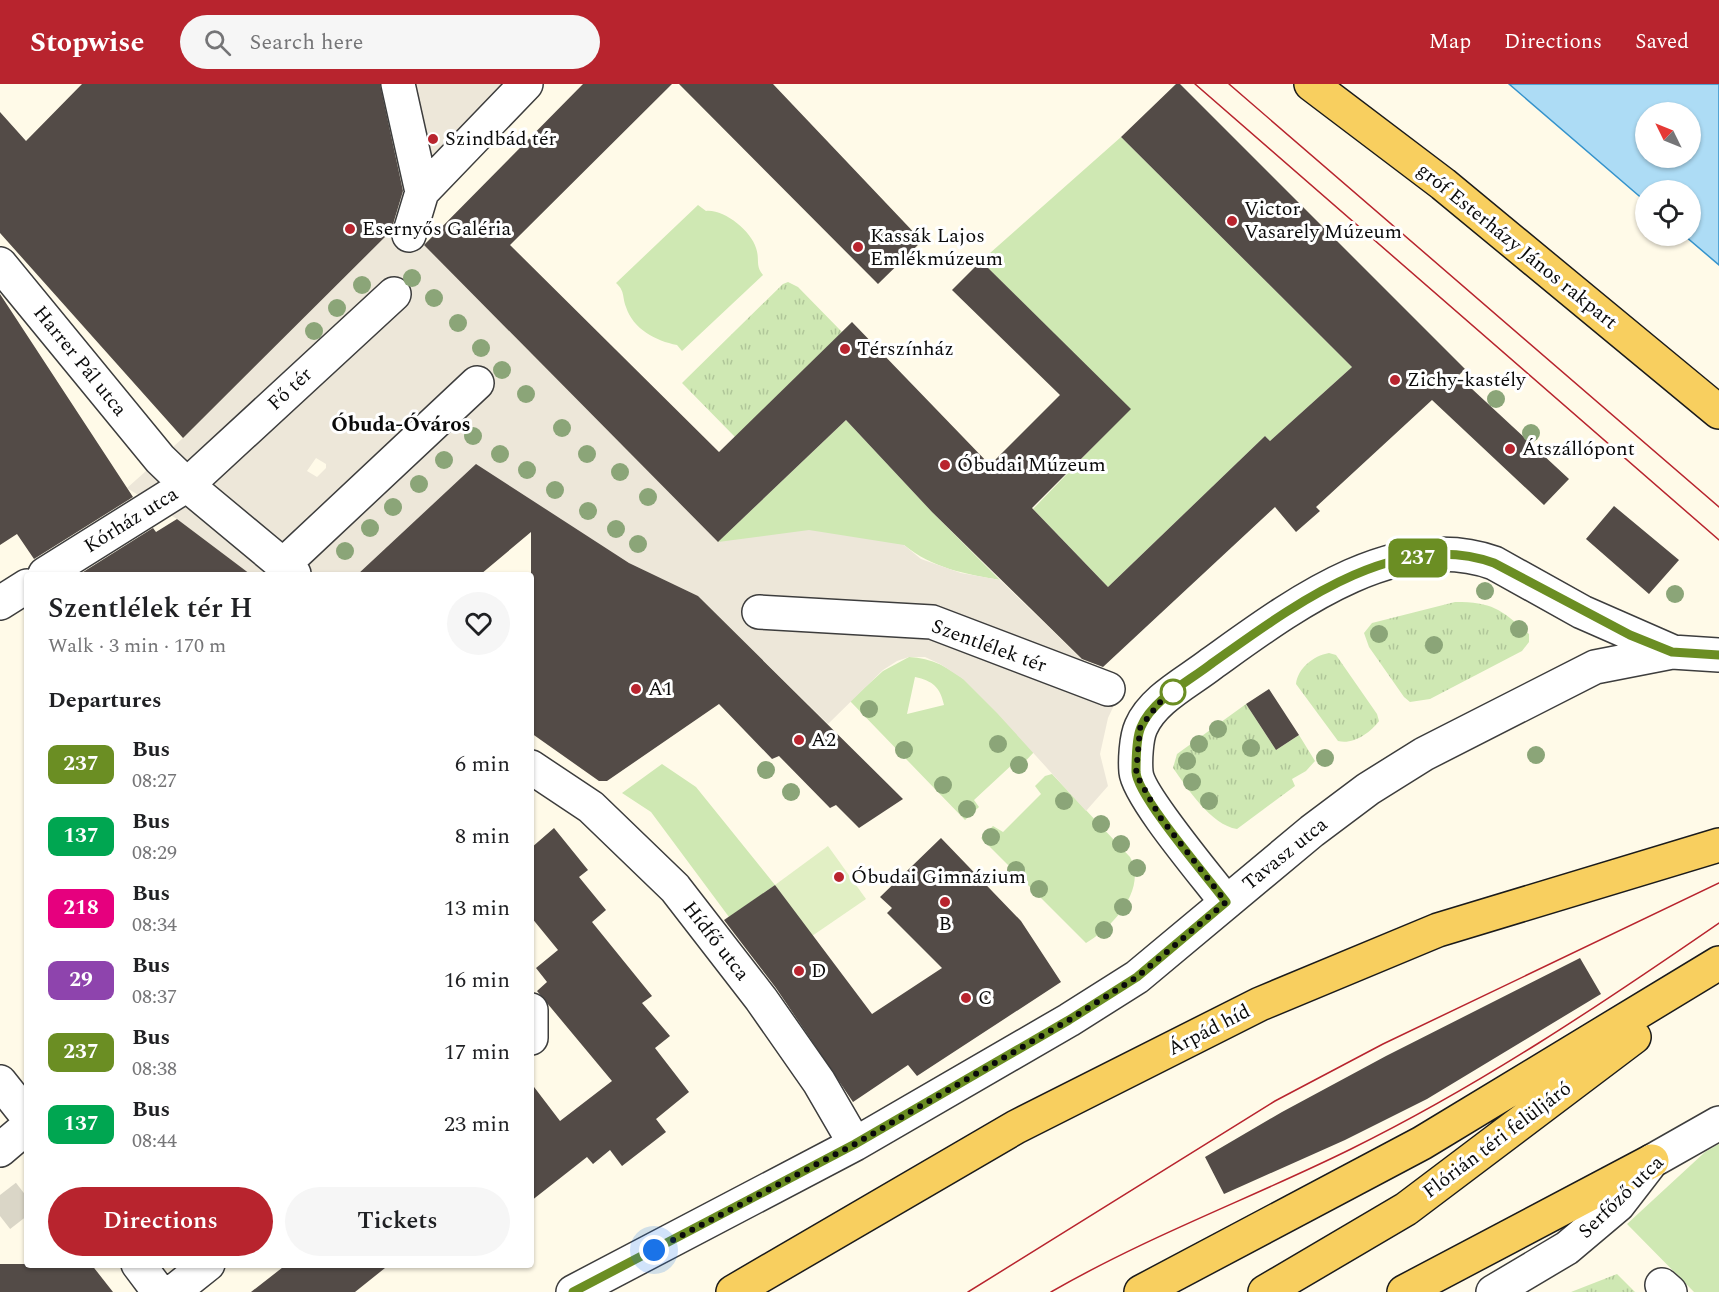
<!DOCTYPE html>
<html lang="en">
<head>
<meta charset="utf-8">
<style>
  body { margin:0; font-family:Spectral,serif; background:#f6f6f6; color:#202124; height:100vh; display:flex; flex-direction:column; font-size:22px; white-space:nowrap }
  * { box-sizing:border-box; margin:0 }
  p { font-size:20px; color:#757577 }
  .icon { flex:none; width:33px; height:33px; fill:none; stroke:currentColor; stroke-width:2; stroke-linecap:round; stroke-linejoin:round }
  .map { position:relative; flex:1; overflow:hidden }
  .side { position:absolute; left:24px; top:488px; width:510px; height:696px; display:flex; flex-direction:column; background:#fff; border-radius:6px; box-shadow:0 2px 4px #0004 }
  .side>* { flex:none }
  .badge { padding:0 12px; border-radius:9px; font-size:21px; line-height:39px }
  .needle { width:39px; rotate:313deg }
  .tools { position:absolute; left:1635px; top:18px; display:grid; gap:12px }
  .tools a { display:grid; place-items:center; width:66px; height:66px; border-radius:50%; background:#fff; box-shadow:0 2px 4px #0004; font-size:30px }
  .you { position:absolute; width:30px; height:30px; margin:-15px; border:4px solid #fff; border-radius:50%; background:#1a73e8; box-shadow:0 0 0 9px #1a73e833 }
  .map>.badge { position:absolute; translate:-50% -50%; box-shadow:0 0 0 3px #fff }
  h2 { padding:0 24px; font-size:22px; line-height:54px }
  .round { display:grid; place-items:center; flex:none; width:63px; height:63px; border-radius:32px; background:#f6f6f6 }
  .overview { display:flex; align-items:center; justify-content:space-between; height:102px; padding:0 24px }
  h1 { font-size:28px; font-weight:600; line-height:45px }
  .action { display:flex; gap:12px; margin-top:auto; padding:12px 24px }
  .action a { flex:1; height:69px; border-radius:36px; background:#b8242e; color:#fff; font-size:24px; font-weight:600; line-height:69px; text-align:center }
  .action a+a { background:#f6f6f6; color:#202124 }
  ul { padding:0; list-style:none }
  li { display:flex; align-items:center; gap:18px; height:72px; padding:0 24px }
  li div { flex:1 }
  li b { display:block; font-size:22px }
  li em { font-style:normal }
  li .badge { min-width:66px; font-weight:700; text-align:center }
  header { display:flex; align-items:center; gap:36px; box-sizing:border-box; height:84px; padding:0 30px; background:#b8242e; color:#fff }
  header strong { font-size:28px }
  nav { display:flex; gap:33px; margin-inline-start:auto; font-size:21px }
  .search { width:420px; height:54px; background:#f6f6f6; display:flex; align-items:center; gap:15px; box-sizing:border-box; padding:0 21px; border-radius:33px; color:#757577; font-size:22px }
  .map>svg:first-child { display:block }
</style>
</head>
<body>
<header>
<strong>Stopwise</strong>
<div class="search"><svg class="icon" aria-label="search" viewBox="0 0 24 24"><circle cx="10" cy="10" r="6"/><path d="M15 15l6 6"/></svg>Search here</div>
<nav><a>Map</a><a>Directions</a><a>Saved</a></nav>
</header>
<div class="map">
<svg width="1719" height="1208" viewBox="0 0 1719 1208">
  <defs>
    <pattern id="grass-tufts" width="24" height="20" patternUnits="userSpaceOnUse" patternTransform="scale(1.5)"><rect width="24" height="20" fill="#cfe8b3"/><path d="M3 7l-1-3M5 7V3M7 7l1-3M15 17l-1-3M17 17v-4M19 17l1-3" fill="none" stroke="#b0c699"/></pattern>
  </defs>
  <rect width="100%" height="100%" fill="#fffae8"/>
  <path fill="url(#grass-tufts)" d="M788 198 798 203 842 248 735 353 682 299 783 200Z
    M1455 518C1494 518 1501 526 1529 550V558L1522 567 1430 615 1410 618 1404 613 1369 563 1364 549 1372 539Z
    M1329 569 1336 571 1377 630 1379 637C1370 649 1353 661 1338 657L1296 600C1298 584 1313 572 1329 569Z
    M1246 620 1276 666 1299 651 1315 677 1306 687 1292 695 1295 702 1237 745C1211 741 1188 705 1173 684L1177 670Z
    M1617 1190 1635 1208H1571Z"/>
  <path fill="#cfe8b3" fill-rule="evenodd" d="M1121 53 1352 283 1270 357 1265 352 1108 503 1033 425 1130 325 981 177Z
    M698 121 706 127C724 125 751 147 756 164 760 175 755 182 763 191L682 267 677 261C656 257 633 245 626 223 622 212 625 207 616 199Z
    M846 336 932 428 1000 496C965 490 932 484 904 461L718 458Z
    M909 573C961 574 1001 633 1034 668L1020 683 1015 678 974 716 979 723 965 736 850 617 883 587ZM915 593C933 597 940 603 944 621L907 630Z
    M662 680 696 703 775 801 729 833 651 728 622 709Z
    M1052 690 1130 773C1148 805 1112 844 1086 859L981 754 993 742 1003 748 1041 710 1035 702 1045 692Z
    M1719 1060V1208H1694L1627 1140 1705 1068Z"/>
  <path fill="#e1efc4" d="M828 762 866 815 812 852 775 801Z"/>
  <path fill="#ede7d9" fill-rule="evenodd" d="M381 0H526L422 108 392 146 423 160 718 458 809 446 904 461 921 475 961 489 1000 496 1096 589 1123 602 1108 634 1100 670 1108 702 1086 727 997 629 963 595 940 580 925 573H909L897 577 883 586 828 640 698 512 629 479 476 381 358 490H250L177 435 127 404 183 354 392 146 403 106ZM316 374 326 380V384L317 393 307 387Z"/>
  <path fill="#addcf5" stroke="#3593cc" stroke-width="1.5" fill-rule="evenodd" d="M1509 0H1719V181L1685 152H1690V106H1646L1645 117ZM1646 28H1690V74H1646Z"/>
  <path fill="#534b47" d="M82 0H380L403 107 391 147 183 354 0 149V28L26 57Z
    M583 0H672L510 161 719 368 852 238 990 381 1060 311 952 206 981 177 1131 325 1032 424 1108 503 1265 352 1270 357 1352 283 1121 53 1176 0H1180L1465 285 1458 292 1569 395 1544 421 1432 316 1316 423 1320 427 1296 448 1275 423 1103 583 1082 575 932 428 846 336 718 458 424 161Z
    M679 0H773L922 157 878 200Z
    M0 210 133 413 34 475 17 450 0 461Z
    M476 380 629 479 698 512 903 715 859 744 836 721 830 724 779 672 772 675 719 620 607 697H599L531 649V448L481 490H358Z
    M1614 422 1679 476 1649 510 1586 455Z
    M177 435 250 490H80L153 444 156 448Z
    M1269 605 1299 651 1276 666 1246 620Z
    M554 744 588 786 579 793 606 826 592 838 652 912 642 919 670 952 655 964 689 1008 656 1035 666 1048 622 1082 610 1066 593 1080 587 1073 531 1117V999L560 1037 612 997 537 907 547 898 536 884 558 866 531 833V764Z
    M941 754 1021 837 1061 898 917 992 908 981 853 1018 776 904 724 836 775 801 872 930 942 884 887 829 892 824 880 813Z
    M1580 874 1601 910 1427 1015 1345 1056 1224 1110 1205 1073 1282 1028 1386 972Z
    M0 1180H91L113 1208H0Z
    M287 1180H390L355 1208H251Z"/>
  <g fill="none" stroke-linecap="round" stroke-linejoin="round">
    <path stroke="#dad6c7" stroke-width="33" stroke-dasharray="33 16" stroke-linecap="butt" d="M0 1132 27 1111"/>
    <defs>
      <path id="minor" d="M398 0 422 108
        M409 151 422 108 526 0
        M0 180 160 375 187 401 294 490
        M283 481 477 299
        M45 490 187 401 394 210
        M0 519 27 502
        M759 528 932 538 1108 605
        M531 683 591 723 675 804 761 915 819 998 855 1060
        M1226 818C1209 795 1138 712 1136 688 1135 677 1136 654 1141 643 1153 615 1188 598 1211 580 1288 525 1394 443 1494 479L1582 528 1671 567
        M531 926V954
        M0 998 27 1032
        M0 1066 27 1043
        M138 1180 159 1208
        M1662 1201 1670 1208
        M173 1208 208 1180
        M573 1208 855 1060 1069 936 1137 893 1312 747 1368 705 1424 670 1595 583 1672 568 1719 571
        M1493 1208 1567 1164 1618 1121 1652 1077 1719 1039"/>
      <path id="major" d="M1311 0 1443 100 1719 328
        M733 1208 1016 1043 1260 920 1438 846 1719 761
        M1141 1208 1422 1059 1719 879
        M1265 1208 1406 1125 1634 953
        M1404 1208 1652 1077"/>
    </defs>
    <use href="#minor" stroke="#3d3d3d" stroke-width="36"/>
    <use href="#major" stroke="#1b1b1b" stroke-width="36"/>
    <use href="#minor" stroke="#fff" stroke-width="33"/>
    <use href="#major" stroke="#f8cf5f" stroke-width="33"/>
    <path stroke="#b8242e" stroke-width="1.5" d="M1195 0 1719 456
      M1229 0 1719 423
      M968 1208 1275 1017 1383 960 1719 799
      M1051 1208C1148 1152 1252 1114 1351 1065 1481 1001 1600 921 1719 839"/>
  </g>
  <g fill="#8ba578">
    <circle cx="412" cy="194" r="9"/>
    <circle cx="362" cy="201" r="9"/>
    <circle cx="434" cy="214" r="9"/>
    <circle cx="337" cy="224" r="9"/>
    <circle cx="458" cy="239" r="9"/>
    <circle cx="314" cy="247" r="9"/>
    <circle cx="481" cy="264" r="9"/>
    <circle cx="502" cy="286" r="9"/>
    <circle cx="526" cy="310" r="9"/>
    <circle cx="1496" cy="315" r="9"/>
    <circle cx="562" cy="344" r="9"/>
    <circle cx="1531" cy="349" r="9"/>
    <circle cx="473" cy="352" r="9"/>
    <circle cx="500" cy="370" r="9"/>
    <circle cx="587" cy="370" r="9"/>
    <circle cx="444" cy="376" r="9"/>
    <circle cx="527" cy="386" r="9"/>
    <circle cx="620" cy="388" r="9"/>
    <circle cx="419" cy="400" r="9"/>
    <circle cx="555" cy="406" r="9"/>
    <circle cx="648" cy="413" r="9"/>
    <circle cx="393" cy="423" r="9"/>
    <circle cx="588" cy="427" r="9"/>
    <circle cx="370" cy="444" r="9"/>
    <circle cx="616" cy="445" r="9"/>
    <circle cx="638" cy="460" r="9"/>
    <circle cx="345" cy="467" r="9"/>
    <circle cx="1485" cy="507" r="9"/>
    <circle cx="1675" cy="510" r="9"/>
    <circle cx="1519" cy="545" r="9"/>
    <circle cx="1379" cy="550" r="9"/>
    <circle cx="1434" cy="561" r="9"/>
    <circle cx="869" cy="625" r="9"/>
    <circle cx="1218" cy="645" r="9"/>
    <circle cx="998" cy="660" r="9"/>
    <circle cx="1199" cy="660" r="9"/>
    <circle cx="1251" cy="664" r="9"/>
    <circle cx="904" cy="666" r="9"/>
    <circle cx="1536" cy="671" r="9"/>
    <circle cx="1325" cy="674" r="9"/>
    <circle cx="1187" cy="677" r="9"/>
    <circle cx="1019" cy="681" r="9"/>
    <circle cx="766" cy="686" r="9"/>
    <circle cx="1192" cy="698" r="9"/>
    <circle cx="943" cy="701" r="9"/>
    <circle cx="791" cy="708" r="9"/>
    <circle cx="1064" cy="717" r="9"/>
    <circle cx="1209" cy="717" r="9"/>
    <circle cx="967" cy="725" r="9"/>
    <circle cx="1101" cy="740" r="9"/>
    <circle cx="991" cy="753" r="9"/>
    <circle cx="1121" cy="760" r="9"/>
    <circle cx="1137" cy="784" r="9"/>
    <circle cx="1016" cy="786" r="9"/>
    <circle cx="1039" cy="805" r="9"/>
    <circle cx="1123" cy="823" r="9"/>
    <circle cx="1104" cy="846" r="9"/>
  </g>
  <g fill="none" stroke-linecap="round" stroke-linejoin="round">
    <defs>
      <path id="line" d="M573 1208 855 1060 1069 936 1137 893 1226 818C1209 795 1137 712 1136 688 1136 677 1136 654 1141 643 1153 615 1188 598 1211 580 1289 525 1394 443 1494 479L1630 551 1672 568 1719 571"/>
    </defs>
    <use href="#line" stroke="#fff" stroke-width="14"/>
    <use href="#line" stroke="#6b8e23" stroke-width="9"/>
    <path stroke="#0a0a0a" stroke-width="6" stroke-dasharray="0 10.8" d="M654 1166 855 1060 1069 936 1137 893 1226 818 1160 733 1136 690 1140 644 1159 619 1176 606 1173 608"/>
  </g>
  <g fill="#b8242e" stroke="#fff" stroke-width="2">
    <circle cx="433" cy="55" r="6"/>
    <circle cx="1232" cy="137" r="6"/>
    <circle cx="350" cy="145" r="6"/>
    <circle cx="858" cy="163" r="6"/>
    <circle cx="845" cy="265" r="6"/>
    <circle cx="1395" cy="296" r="6"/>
    <circle cx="1510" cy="365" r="6"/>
    <circle cx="945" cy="381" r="6"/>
    <circle cx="636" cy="605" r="6"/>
    <circle cx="799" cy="656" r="6"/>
    <circle cx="839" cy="793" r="6"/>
    <circle cx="945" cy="818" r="6"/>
    <circle cx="799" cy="887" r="6"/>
    <circle cx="966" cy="914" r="6"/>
  </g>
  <circle fill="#fff" stroke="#6b8e23" stroke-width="3" cx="1173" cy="608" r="12"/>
  <g text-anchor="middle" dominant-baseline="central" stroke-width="6" stroke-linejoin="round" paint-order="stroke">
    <g font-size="20" fill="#0a0a0a" stroke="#fff" text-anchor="start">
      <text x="445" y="55">Szindbád tér</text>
      <text x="1244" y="125">Victor<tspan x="1244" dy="23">Vasarely Múzeum</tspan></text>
      <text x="362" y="145">Esernyős Galéria</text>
      <text x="870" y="152">Kassák Lajos<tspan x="870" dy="23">Emlékmúzeum</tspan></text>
      <text x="857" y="265">Térszínház</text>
      <text x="1407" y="296">Zichy-kastély</text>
      <text x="1522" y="365">Átszállópont</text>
      <text x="957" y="381">Óbudai Múzeum</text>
      <text x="648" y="605">A1</text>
      <text x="811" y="656">A2</text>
      <text x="851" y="793">Óbudai Gimnázium</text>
      <text x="945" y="840" text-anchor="middle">B</text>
      <text x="811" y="887">D</text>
      <text x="978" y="914">C</text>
    </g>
    <g font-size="20" fill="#0a0a0a" stroke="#fff">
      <text transform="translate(1517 162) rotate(39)">gróf Esterházy János rakpart</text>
      <text transform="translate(80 277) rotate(51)">Harrer Pál utca</text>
      <text transform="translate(290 305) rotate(-43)">Fő tér</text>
      <text transform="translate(131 436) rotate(-32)">Kórház utca</text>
      <text transform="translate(989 562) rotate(20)">Szentlélek tér</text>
      <text transform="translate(1285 770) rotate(-39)">Tavasz utca</text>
      <text transform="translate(716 857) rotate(52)">Hídfő utca</text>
      <text transform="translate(1209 946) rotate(-27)">Árpád híd</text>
      <text transform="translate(1497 1056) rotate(-37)">Flórián téri felüljáró</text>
      <text transform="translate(1621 1113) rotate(-44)">Serfőző utca</text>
    </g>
    <g font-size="21" font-weight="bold" fill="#0a0a0a" stroke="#fff">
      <text x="401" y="341">Óbuda-Óváros</text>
    </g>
  </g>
</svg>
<div class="tools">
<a><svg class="needle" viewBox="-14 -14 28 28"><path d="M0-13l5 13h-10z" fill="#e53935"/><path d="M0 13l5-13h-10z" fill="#757577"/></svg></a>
<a><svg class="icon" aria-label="locate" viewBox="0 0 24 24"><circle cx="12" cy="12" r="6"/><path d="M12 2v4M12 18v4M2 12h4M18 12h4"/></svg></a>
</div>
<div class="you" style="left:654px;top:1166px"></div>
<b class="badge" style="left:1418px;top:474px;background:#6b8e23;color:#fff">237</b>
<section class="side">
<div class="overview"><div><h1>Szentlélek tér H</h1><p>Walk · 3 min · 170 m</p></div><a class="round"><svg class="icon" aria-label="heart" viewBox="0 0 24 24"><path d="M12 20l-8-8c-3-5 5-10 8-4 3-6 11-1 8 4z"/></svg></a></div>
<h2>Departures</h2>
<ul>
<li><span class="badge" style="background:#6b8e23;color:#fff">237</span><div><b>Bus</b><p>08:27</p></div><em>6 min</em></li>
<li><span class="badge" style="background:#00a651;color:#fff">137</span><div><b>Bus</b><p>08:29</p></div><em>8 min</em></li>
<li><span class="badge" style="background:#e6007e;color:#fff">218</span><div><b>Bus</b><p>08:34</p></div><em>13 min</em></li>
<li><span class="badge" style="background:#8e44ad;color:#fff">29</span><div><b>Bus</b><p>08:37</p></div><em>16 min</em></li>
<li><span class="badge" style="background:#6b8e23;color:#fff">237</span><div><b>Bus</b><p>08:38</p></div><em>17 min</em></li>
<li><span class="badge" style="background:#00a651;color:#fff">137</span><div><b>Bus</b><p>08:44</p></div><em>23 min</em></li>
</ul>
<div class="action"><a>Directions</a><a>Tickets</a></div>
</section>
</div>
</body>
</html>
